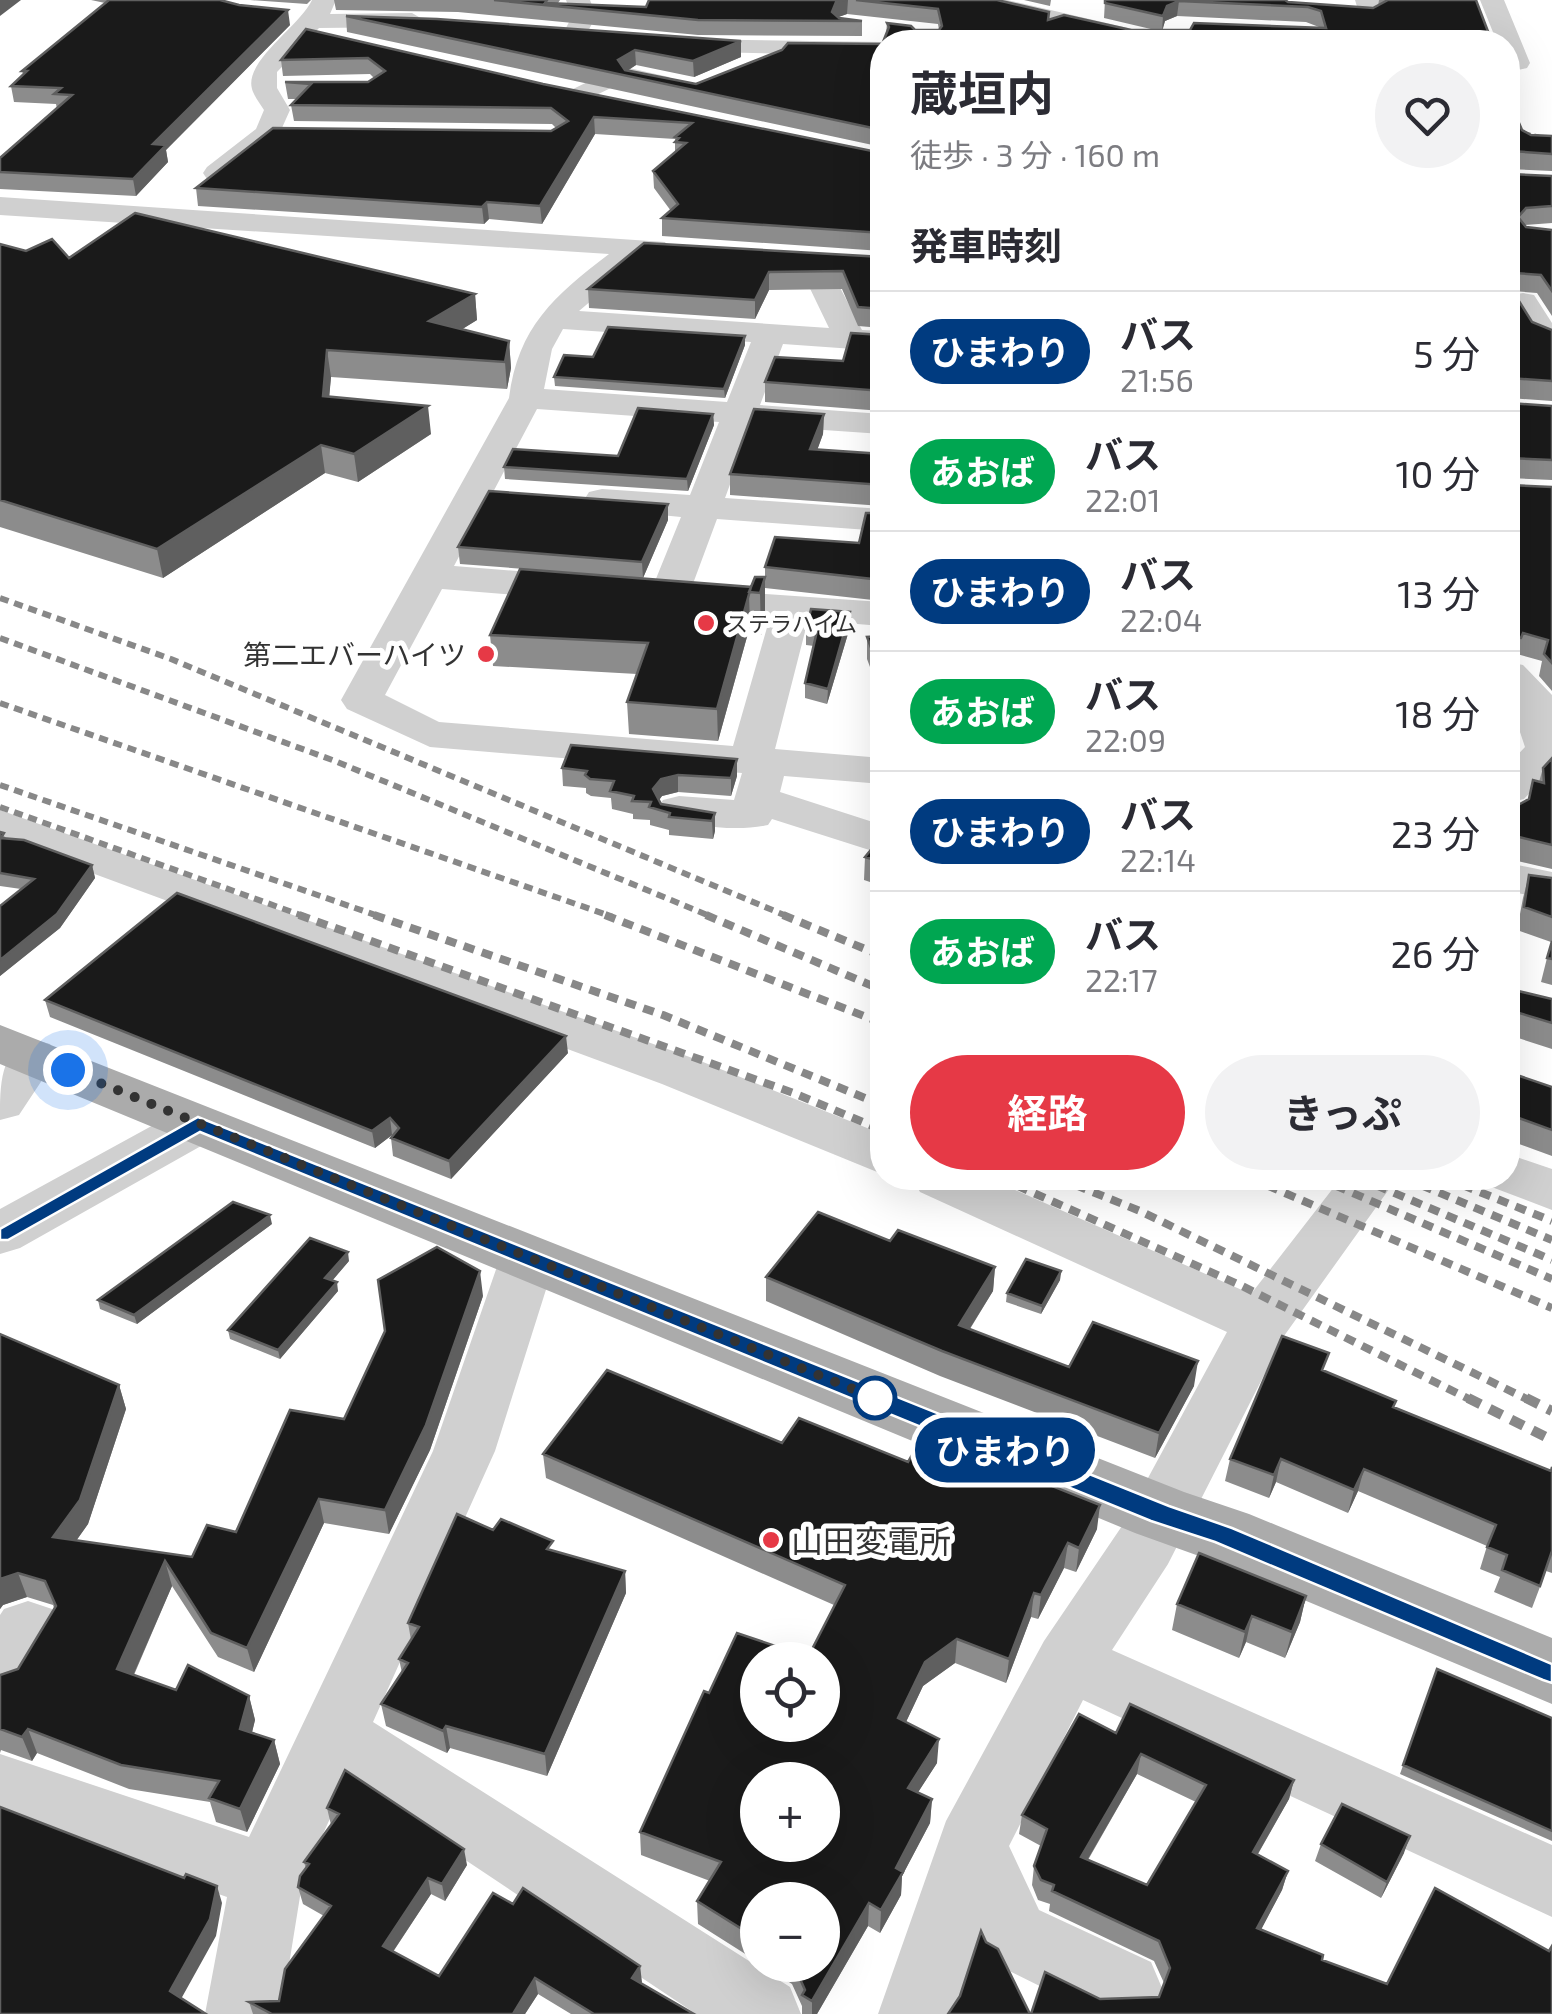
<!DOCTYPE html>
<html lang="ja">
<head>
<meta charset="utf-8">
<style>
  body { margin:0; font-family:"Exo 2","Noto Sans JP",sans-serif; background:#f2f2f3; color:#2b2b33; height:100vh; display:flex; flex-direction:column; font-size:38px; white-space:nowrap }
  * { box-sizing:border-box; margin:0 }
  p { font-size:32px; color:#7c7c81 }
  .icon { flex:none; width:55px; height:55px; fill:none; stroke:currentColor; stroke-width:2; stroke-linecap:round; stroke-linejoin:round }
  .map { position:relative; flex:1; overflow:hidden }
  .panel { position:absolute; left:870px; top:30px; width:650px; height:1160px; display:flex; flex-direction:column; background:#fff; border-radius:40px; box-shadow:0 10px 40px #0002 }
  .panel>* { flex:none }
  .badge { padding:0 20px; border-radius:32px; font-size:35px; line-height:65px }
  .fabs { position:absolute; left:740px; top:1642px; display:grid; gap:20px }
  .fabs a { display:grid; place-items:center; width:100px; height:100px; border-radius:50%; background:#fff; box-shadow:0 10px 40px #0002; font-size:50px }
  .you { position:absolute; width:50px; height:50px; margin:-25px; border:8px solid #fff; border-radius:50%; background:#1a73e8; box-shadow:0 0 0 15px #1a73e833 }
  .map>.badge { position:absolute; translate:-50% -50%; box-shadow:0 0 0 5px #fff }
  h2 { padding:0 40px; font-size:38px; line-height:90px }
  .round { display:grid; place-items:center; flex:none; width:105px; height:105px; border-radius:52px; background:#f2f2f3 }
  .headline { display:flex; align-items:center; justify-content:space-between; height:170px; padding:0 40px }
  h1 { font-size:48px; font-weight:700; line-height:75px }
  .cta { display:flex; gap:20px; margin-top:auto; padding:20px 40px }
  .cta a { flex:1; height:115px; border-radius:60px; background:#e63946; color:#fff; font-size:40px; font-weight:700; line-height:115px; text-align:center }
  .cta a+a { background:#f2f2f3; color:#2b2b33 }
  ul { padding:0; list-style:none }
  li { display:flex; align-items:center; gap:30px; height:120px; padding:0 40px; border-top:2px solid #e1e1e2 }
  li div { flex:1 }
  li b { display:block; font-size:38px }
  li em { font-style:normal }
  li .badge { min-width:110px; font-weight:700; text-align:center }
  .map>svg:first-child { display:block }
</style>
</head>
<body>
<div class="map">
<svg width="1552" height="2014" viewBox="0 0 1552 2014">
  <rect width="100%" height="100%" fill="#fff"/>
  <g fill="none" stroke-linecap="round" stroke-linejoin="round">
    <path fill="#d0d0d0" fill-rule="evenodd" d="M312 0H336L330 14 412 13 424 20 412 27 319 28 277 72V88L290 110 277 139 227 179H207L203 173 207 167 256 129 264 110C260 104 254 96 252 89 244 61 300 26 312 0Z
      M566 0H590L596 16 585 37 576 39 564 32 572 16Z
      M965 0H1007L1167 37 1170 42H1129L969 5Z
      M1355 0H1379L1392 42H1368Z
      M1480 0H1504L1530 63 1527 68 1518 70 1508 66V42H1497Z
      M675 39 882 42H885L882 56 666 51 663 46 666 41Z
      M620 66 669 77 673 82 660 90 623 82 578 104 565 96 569 91Z
      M0 197 665 242 669 248 665 254 644 256 579 311 829 328 803 274 811 253H833L837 259 833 274 862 330 882 331V351L783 344 760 405 882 414V434L752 425 725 498 882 509V531L717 519 691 589 882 602V626L808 620 775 749 882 758V784L784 776 780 792 882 825V854L772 819 768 825C736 832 695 826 663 818L657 809 663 800 679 796 734 800 742 773 430 747 347 709 341 700 509 398C518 327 554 296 609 254L0 215ZM563 329 751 342 727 402 544 389 552 349ZM537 409 719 422 690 495 602 489 589 492 584 500 589 508 681 517 649 596 655 604 770 617 733 746 439 722 385 695 442 589 579 600 593 596 598 588 593 580 579 576 454 566Z
      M1523 293 1534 295 1552 323V350L1531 339 1508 302 1512 295Z
      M1508 662 1523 665 1552 695V769L1524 799 1508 803V765L1525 747 1508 696Z
      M0 810 698 1060 882 1134V1174L662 1084 0 839Z
      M1508 863 1552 872V900L1508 891Z
      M32 1039 50 1044 58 1056 19 1115 0 1120C0 1084 0 1051 32 1039Z
      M198 1106 217 1111 225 1124 217 1137 20 1248 0 1254V1209L179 1111Z
      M1508 1154 1552 1169V1210L1489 1186 1483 1178H1508Z
      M912 1178H988L1251 1294 1341 1178H1397L1284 1336 1168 1564 1112 1650 1552 1845V1917L1083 1700 1009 1846 1039 1910 1151 1962 1162 1988 1151 2014H1096L987 1960 978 1940 954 2014H878L946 1821 1044 1641 1122 1526 1227 1332 920 1192Z
      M528 1237 548 1243 556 1258 495 1451 373 1722 790 1987 801 2014H696L347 1781 303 1878 281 2014H205L227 1897 0 1818V1754L249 1837 433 1451 500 1258 508 1243Z
      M28 1601 52 1609 61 1629 24 1691 0 1699V1615L4 1609Z"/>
    <path fill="#ababab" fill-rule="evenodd" d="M0 1025 1184 1492 1249 1514 1552 1638V1704L1199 1556 1135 1533 0 1064Z"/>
    <path stroke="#888" stroke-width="4" stroke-dasharray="5 4" stroke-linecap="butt" d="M1508 129 1552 140"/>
    <path stroke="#888" stroke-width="6" stroke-dasharray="9 6" stroke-linecap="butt" d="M0 598 171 659 789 917
      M0 638 335 761 712 917
      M0 703 613 917
      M0 785 381 917
      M0 807 306 917"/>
    <path stroke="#888" stroke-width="8" stroke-dasharray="11 8" stroke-linecap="butt" d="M299 915 796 1094 882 1130
      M374 915 663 1015 882 1105
      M605 915 882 1023
      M706 915 882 990
      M783 915 882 956
      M1000 1178 1242 1286 1473 1401
      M1058 1178 1140 1211 1531 1401
      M1250 1178 1552 1308
      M1318 1178 1552 1279
      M1359 1178 1552 1260
      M1404 1178 1552 1240
      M1445 1178 1552 1221"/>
    <path stroke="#888" stroke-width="10" stroke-dasharray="14 10" stroke-linecap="butt" d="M1468 1398 1552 1440
      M1526 1398 1552 1411"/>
  </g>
  <path fill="#8c8c8c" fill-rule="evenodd" d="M91 0H220L290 25 166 150 168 162 136 196 0 189V158L57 109 56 104 14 102 11 86 23 74 22 71 105 3Z
    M250 0H311L307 4Z
    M334 0H560L558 3 646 7 649 0H997L1048 20 1131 30H1155L1104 18 1105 0 1288 2 1373 8 1378 6 1379 0H1476L1492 42H883L886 34 887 23 915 30H939L938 24 847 14 838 17 862 21V36L698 35 458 12 336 10ZM1177 16 1306 22 1319 27 1162 30 1165 21Z
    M1024 0H1051L1050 6Z
    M346 16 741 57 694 77 636 65 628 70 696 84 882 44V147L347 32Z
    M306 29 543 84 882 153V251L662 236V218L671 211 654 188 653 171 675 152V139L595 134 542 224 489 219 484 224 198 206 196 188 551 131 556 128 552 124 294 121 291 105 297 99H288L285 82H368L374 78 370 74 283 76 281 60Z
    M1508 97 1522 130 1531 135 1552 136V171L1508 169 1511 174 1552 176V223L1525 225 1526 227 1552 230V316L1537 293 1513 291 1532 322 1552 330V401L1510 398V403L1552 406V480L1510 478V485L1552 487V691L1539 676 1542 661 1517 654 1515 660 1510 659 1508 676Z
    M0 244 26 251 69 258 475 294 477 320 462 329 509 341 511 368 507 389 331 377 329 396 431 434 358 482 325 473 163 578 0 527Z
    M882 257V328L858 326 842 289 769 290 755 319 589 308 588 289Z
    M882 335V411L765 402V382L843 361Z
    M745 336V345L725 398 555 386 554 377 593 357Z
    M713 414 714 425 688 491 505 479 504 467 618 456Z
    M824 414 823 434 817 450 882 454V506L730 495V474Z
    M668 504V520L643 578 460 564 458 547Z
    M882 513V601L765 588V567L859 543Z
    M765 577V619L761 635H750V626L718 741 629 734 627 702 637 674 493 666 490 635 751 587Z
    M850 627 827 704 805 698V683L814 646 806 645V630Z
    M882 636V699L867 659V637Z
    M1552 758V869L1509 859 1508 861V825L1528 800 1539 782 1543 768Z
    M737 759V776L731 796 678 792 662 796 659 800 661 804 715 813V831L713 839 669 835V830L650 825V820L633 819V814L612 809 611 798 591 796 586 793V788L563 786 562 768Z
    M0 832 6 838 92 865 95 878 60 928 0 976V906L21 889 0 886Z
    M882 836V886L864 880 865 857Z
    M1529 875 1552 878V985L1541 982 1551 942 1517 930 1523 898Z
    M1514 990 1552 999V1049L1509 1035Z
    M45 1000 568 1053 451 1179 393 1156 391 1138 392 1135 375 1148 50 1017Z
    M1508 1072 1552 1087V1156L1508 1140Z
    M272 1224 137 1324 100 1309 98 1300Z
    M890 1241 995 1267 993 1291 970 1329 1069 1367 1194 1386 1155 1458 940 1376 766 1301V1277Z
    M349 1261 332 1280 338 1291 280 1359 230 1339 228 1330Z
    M1061 1271 1060 1280 1041 1314 1006 1302 1007 1293Z
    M483 1296 430 1450 389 1534 324 1523 254 1672 218 1657 172 1586 134 1675 176 1690 249 1696 255 1720 252 1732 274 1740 280 1764 247 1832 216 1822 210 1802 129 1789 37 1753 32 1761 1 1750 0 1753V1675L18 1669 54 1608 53 1605 27 1597 3 1605 0 1609V1334L119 1385 126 1409 88 1524 76 1541 192 1557 236 1532 344 1419Z
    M1325 1372 1396 1401 1394 1408 1550 1471 1552 1466V1573L1546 1571 1532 1608 1494 1592 1500 1577 1480 1569 1487 1546 1358 1491 1348 1513 1276 1482 1269 1498 1225 1481 1230 1459Z
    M782 1443 908 1462 1097 1529 1076 1572 1064 1568 1038 1619 1031 1617 1006 1683 955 1663 923 1686 906 1722 937 1763 918 1792 932 1799 930 1823 902 1876 901 1895 880 1933 868 1926 817 2014H802V2006L792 1984 762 1965H822L758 1900V1962L698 1924 697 1901 710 1881 641 1855 640 1832 709 1693 808 1657 834 1605 546 1478 543 1454Z
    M493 1530 554 1551 625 1571 626 1593 547 1776 450 1748 447 1753 386 1726 381 1704 402 1673 399 1659 411 1640 408 1623Z
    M1306 1596 1300 1622 1285 1658 1246 1642 1239 1658 1172 1630 1177 1604Z
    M1437 1669 1552 1718V1841L1400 1774Z
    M1116 1733 1294 1780 1289 1799 1258 1854 1288 1871 1282 1890 1261 1929 1322 1960 1387 1984 1552 2014 1100 1999 1159 1997 1164 1983 1154 1961 1049 1911 1050 1904 1038 1900 1032 1885 1034 1866 1041 1846 1019 1834 1022 1815ZM1137 1774 1196 1802 1147 1885 1088 1860Z
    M327 1808 467 1865 445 1901 431 1894 393 1952 439 1976 513 1904 640 1966 641 1983 694 2014H571L538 1994 525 2014H253L249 2002 279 2001 324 1916 303 1904 298 1887 306 1869 304 1862 331 1825Z
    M1321 1844 1404 1853 1381 1898 1315 1861Z"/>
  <path fill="#5f5f5f" d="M0 0H21L0 16Z
    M845 0H848L847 14 836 18 832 12 836 2Z
    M1179 1 1177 16 1165 21 1162 32 1163 16 1167 6Z
    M288 10 290 25 166 150 168 162 136 196 133 179 153 144Z
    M741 41V57L694 77 693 61Z
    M635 50 636 65 621 75 618 60Z
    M594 117 595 134 542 224 540 206Z
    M487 202 489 219 484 224 482 207Z
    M769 272V290L755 319V300Z
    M475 294 477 320 432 348 429 321Z
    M745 336V345L725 398 724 389Z
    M509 341 511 368 507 389 505 362Z
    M327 350 331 377 327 423 323 396Z
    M428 406 431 434 358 482 354 454Z
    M713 414 714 425 688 491 687 479Z
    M824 414 823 434 810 470V449Z
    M321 445 325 473 163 578 157 549Z
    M668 504V520L643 578 642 562Z
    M765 577V619L761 635 760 593Z
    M749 595 750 626 718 741 717 709Z
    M850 612V627L827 704 828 689Z
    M737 759V776L731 796V778Z
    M678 775V792L662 796 654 807 653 789 661 779Z
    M715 813V831L713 839 712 821Z
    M1515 836 1509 859 1508 861 1510 841Z
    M92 865 95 878 60 928 0 976V960Z
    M566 1036 568 1053 451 1179 449 1161Z
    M390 1118 392 1135 375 1148 372 1131Z
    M270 1215 272 1224 137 1324 134 1315Z
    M348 1252 349 1261 327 1287 325 1278Z
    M995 1267 993 1291 957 1349 959 1325Z
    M480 1271 483 1296 430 1450 389 1534 385 1510Z
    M1061 1271 1060 1280 1041 1314 1042 1306Z
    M337 1282 338 1291 280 1359 278 1350Z
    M1198 1361 1194 1386 1155 1458 1159 1433Z
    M119 1385 126 1409 88 1524 61 1562 53 1537Z
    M1281 1459 1276 1482 1269 1498 1274 1475Z
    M1364 1469 1358 1491 1348 1513 1354 1490Z
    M319 1499 324 1523 254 1672 247 1648Z
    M1100 1505 1097 1529 1076 1572 1079 1548Z
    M1068 1543 1064 1568 1038 1619 1041 1595Z
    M165 1561 172 1586 125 1694 117 1669Z
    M625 1571 626 1593 547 1776 545 1754Z
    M18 1573 27 1597 3 1605 0 1609V1579Z
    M1034 1593 1031 1617 1006 1683 1009 1659Z
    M1306 1596 1300 1622 1285 1658 1292 1632Z
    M1252 1616 1246 1642 1239 1658 1245 1632Z
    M957 1639 955 1663 923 1686 897 1741 898 1718 925 1662Z
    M249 1696 255 1720 247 1753 240 1729Z
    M446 1726 450 1748 447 1753 443 1731Z
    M28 1729 37 1753 32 1761 22 1737Z
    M939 1739 937 1763 906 1811 908 1788Z
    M274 1740 280 1764 247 1832 240 1809Z
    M1141 1754 1137 1774 1078 1876 1081 1857Z
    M1294 1780 1289 1799 1248 1871 1253 1852Z
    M932 1799 930 1823 902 1876 901 1895 880 1933 881 1910 896 1868Z
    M1410 1836 1404 1853 1381 1898 1387 1882Z
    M464 1849 467 1865 445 1901 442 1884Z
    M1288 1871 1282 1890 1252 1947 1257 1928Z
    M428 1878 431 1894 386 1962 383 1946Z
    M217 1886 222 1903 216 1936 176 2008 170 1991Z
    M869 1903 868 1926 817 2014H812V2001Z
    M640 1966 642 1982 634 1994 632 1978Z
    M535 1978 538 1994 525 2014H513Z"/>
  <path fill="#1a1a1a" stroke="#5f5f5f" stroke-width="2.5" fill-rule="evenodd" d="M109 0H220L239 5 288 10 153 144 166 145 133 179 0 172V158L72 95 54 94 61 88 11 86 27 71H22Z
    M494 0H547L545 3 646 7 649 0H845L836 2 832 12 839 18 862 21 698 20Z
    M856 0H997L1049 12 1048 20 1064 15 1131 30H1190L1194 23 1326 28 1321 11 1308 7 1179 1 1167 6 1163 16 1105 3V0H1285L1288 2 1373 8 1388 0H1476L1492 42 1331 36V42H883L889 27 887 23 911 26 915 30H939L942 26 938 9Z
    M346 16 437 19 741 41 693 61 635 50 618 60 625 70 696 84 782 50 788 43 882 44V130Z
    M306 29 543 84 882 153V233L662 218 678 204 653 171 686 143 675 142 679 138 675 137 692 123 594 117 540 206 487 202 482 207 196 188 273 128 551 131 568 121 551 108 291 105 311 84 285 82H368L385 71 368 58 281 60Z
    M1508 97 1522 130 1531 135 1552 136V154L1512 151 1508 155V171L1511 174 1552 176V206L1526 208 1518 217 1526 227 1552 230V291L1541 275 1515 273 1509 285 1532 322 1552 330V381L1510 378V403L1552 406V460L1510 458V485L1552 487V663L1544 654 1548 640 1523 633 1521 638 1511 637 1510 667 1508 673Z
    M135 213 475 294 429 321 509 341 505 362 327 350 323 396 428 406 354 454 321 445 157 549 0 500V244L26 251 52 239 69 258Z
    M644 243 882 257V309L858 307 843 271 769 272 755 300 588 289Z
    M608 327 745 336 724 389 554 377 564 355 593 357Z
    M851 333 882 335V391L765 382 775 357 843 361Z
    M638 408 713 414 687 479 504 467 513 449 618 456Z
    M754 409 824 414 810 449 882 454V485L730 474Z
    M489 491 668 504 642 562 458 547Z
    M866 513H882V580L765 567 775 537 859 543Z
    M520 569 751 587 717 709 627 702 648 643 490 635Z
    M755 577H765L760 593 749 592Z
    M811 609 850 612 828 689 805 683 817 631 806 630Z
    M882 636V677L867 637Z
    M571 745 737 759 731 778 678 775 661 779 653 789 661 804 715 813 712 821 669 817 670 813 649 807 651 802 632 801 634 796 610 791 614 781 590 779 585 775 587 771 562 768Z
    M1552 758V845L1515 836 1510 841H1508V825L1511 809 1529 799 1533 780 1544 783 1543 768Z
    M0 832 4 833 1 838 24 840 92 865 57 914 0 960V906L34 879 0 873Z
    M882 836V862L865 857Z
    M1529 875 1552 878V917L1524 907Z
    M177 893 566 1036 449 1161 391 1138 399 1128 390 1118 372 1131 45 1000Z
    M1552 941V959L1547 958Z
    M1508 980 1511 981 1514 990 1552 999V1023L1516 1012 1508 1037Z
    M1508 1072 1552 1087V1130L1508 1114Z
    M233 1202 270 1215 134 1315 98 1300Z
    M818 1212 890 1241 898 1230 995 1267 959 1325 1069 1367 1093 1322 1198 1361 1159 1433 942 1351 766 1277Z
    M310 1238 348 1252 325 1278 337 1282 278 1350 228 1330Z
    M437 1247 480 1271 426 1425 385 1510 319 1499 247 1648 211 1633 165 1561 117 1669 176 1690 188 1665 249 1696 240 1729 274 1740 240 1809 209 1798 219 1781 121 1765 28 1729 22 1737 0 1729V1675L18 1669 56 1606 45 1581 18 1573 0 1579V1334L119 1385 80 1500 53 1537 192 1557 207 1525 236 1532 290 1410 344 1419 385 1331 378 1280Z
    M1026 1259 1061 1271 1042 1306 1007 1293Z
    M1282 1336 1329 1353 1322 1370 1396 1401 1393 1407 1551 1471 1552 1467V1551L1540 1586 1502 1570 1507 1555 1487 1547 1496 1525 1364 1469 1354 1490 1281 1459 1274 1475 1230 1459Z
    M607 1370 782 1443 799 1418 908 1462 923 1435 1100 1505 1079 1548 1068 1543 1041 1595 1034 1593 1009 1659 957 1639 925 1662 898 1718 939 1739 908 1788 932 1799 896 1868 903 1872 881 1910 869 1903 812 2001 802 1995 805 1990 794 1965H822V1900H758V1939L697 1901 721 1862 640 1832 704 1691 709 1693 737 1633 808 1657 845 1585 543 1454ZM758 1660H822V1725H758ZM758 1780H822V1845H758Z
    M457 1514 493 1530 501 1519 553 1541 547 1549 625 1571 545 1754 446 1726 443 1731 381 1704 408 1663 399 1659 419 1627 408 1623Z
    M1199 1553 1306 1596 1292 1632 1252 1616 1245 1632 1177 1604Z
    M1437 1669 1552 1718V1831L1403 1765Z
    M1130 1704 1294 1780 1253 1852 1288 1871 1257 1928 1323 1955 1322 1960 1387 1984 1435 1888 1549 1951 1552 1946V2014H1031L1045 1972 1100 1999 1159 1997 1170 1968 1159 1941 1052 1891 1054 1885 1041 1880 1034 1866 1047 1829 1022 1815 1079 1714 1116 1733ZM1141 1754 1206 1785 1147 1885 1081 1857Z
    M345 1770 464 1849 442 1884 428 1878 383 1946 439 1976 493 1893 513 1904 523 1888 640 1966 632 1978 694 2014H594L535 1978 513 2014H272L249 2002 279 2001 285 1969 331 1906 298 1887 300 1876 309 1864 304 1862 339 1814 327 1808Z
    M1342 1804 1410 1836 1387 1882 1321 1844Z
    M0 1807 184 1878 186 1874 217 1886 210 1919 170 1991 206 2014H0Z
    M981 1931 986 1942 998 1949 1030 2014H948L960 1996Z"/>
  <path fill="#003b80" stroke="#fff" stroke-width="2.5" d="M198 1117 1169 1506 1232 1528 1552 1664V1683L1543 1680 1215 1542 1151 1521 200 1132 8 1240H0V1229Z"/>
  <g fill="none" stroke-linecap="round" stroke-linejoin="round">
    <path stroke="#333" stroke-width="10" stroke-dasharray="0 18" d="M68 1070 875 1398"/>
  </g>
  <g fill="#e63946" stroke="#fff" stroke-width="4">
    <circle cx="706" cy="623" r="10"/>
    <circle cx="486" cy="654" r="10"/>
    <circle cx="771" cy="1540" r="10"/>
  </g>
  <circle fill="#fff" stroke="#003b80" stroke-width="5" cx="875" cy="1398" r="20"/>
  <g text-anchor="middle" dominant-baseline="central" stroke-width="10" stroke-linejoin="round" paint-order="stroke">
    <g font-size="22" fill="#333" stroke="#fff" text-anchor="start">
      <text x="726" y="623">ステラハイム</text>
    </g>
    <g font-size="28" fill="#333" stroke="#fff" text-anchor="end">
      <text x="466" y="654">第二エバーハイツ</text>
    </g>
    <g font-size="32" fill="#333" stroke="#fff" text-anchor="start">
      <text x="791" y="1540">山田変電所</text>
    </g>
  </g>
</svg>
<div class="fabs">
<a><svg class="icon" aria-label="locate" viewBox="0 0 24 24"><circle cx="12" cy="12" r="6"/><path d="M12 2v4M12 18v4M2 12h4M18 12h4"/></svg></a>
<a>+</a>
<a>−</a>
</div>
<div class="you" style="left:68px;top:1070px"></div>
<b class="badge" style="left:1005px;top:1450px;background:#003b80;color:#fff">ひまわり</b>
<section class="panel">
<div class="headline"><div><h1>蔵垣内</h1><p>徒歩 · 3 分 · 160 m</p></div><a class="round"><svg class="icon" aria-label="heart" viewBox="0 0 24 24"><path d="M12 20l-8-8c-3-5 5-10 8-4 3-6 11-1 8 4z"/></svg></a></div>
<h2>発車時刻</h2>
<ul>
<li><span class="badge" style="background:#003b80;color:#fff">ひまわり</span><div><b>バス</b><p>21:56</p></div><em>5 分</em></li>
<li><span class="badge" style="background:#00a651;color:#fff">あおば</span><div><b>バス</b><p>22:01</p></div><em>10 分</em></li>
<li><span class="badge" style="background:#003b80;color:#fff">ひまわり</span><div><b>バス</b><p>22:04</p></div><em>13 分</em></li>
<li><span class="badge" style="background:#00a651;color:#fff">あおば</span><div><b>バス</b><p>22:09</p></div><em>18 分</em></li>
<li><span class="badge" style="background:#003b80;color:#fff">ひまわり</span><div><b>バス</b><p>22:14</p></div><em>23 分</em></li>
<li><span class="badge" style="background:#00a651;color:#fff">あおば</span><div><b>バス</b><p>22:17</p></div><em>26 分</em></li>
</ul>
<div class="cta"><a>経路</a><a>きっぷ</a></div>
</section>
</div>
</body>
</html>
